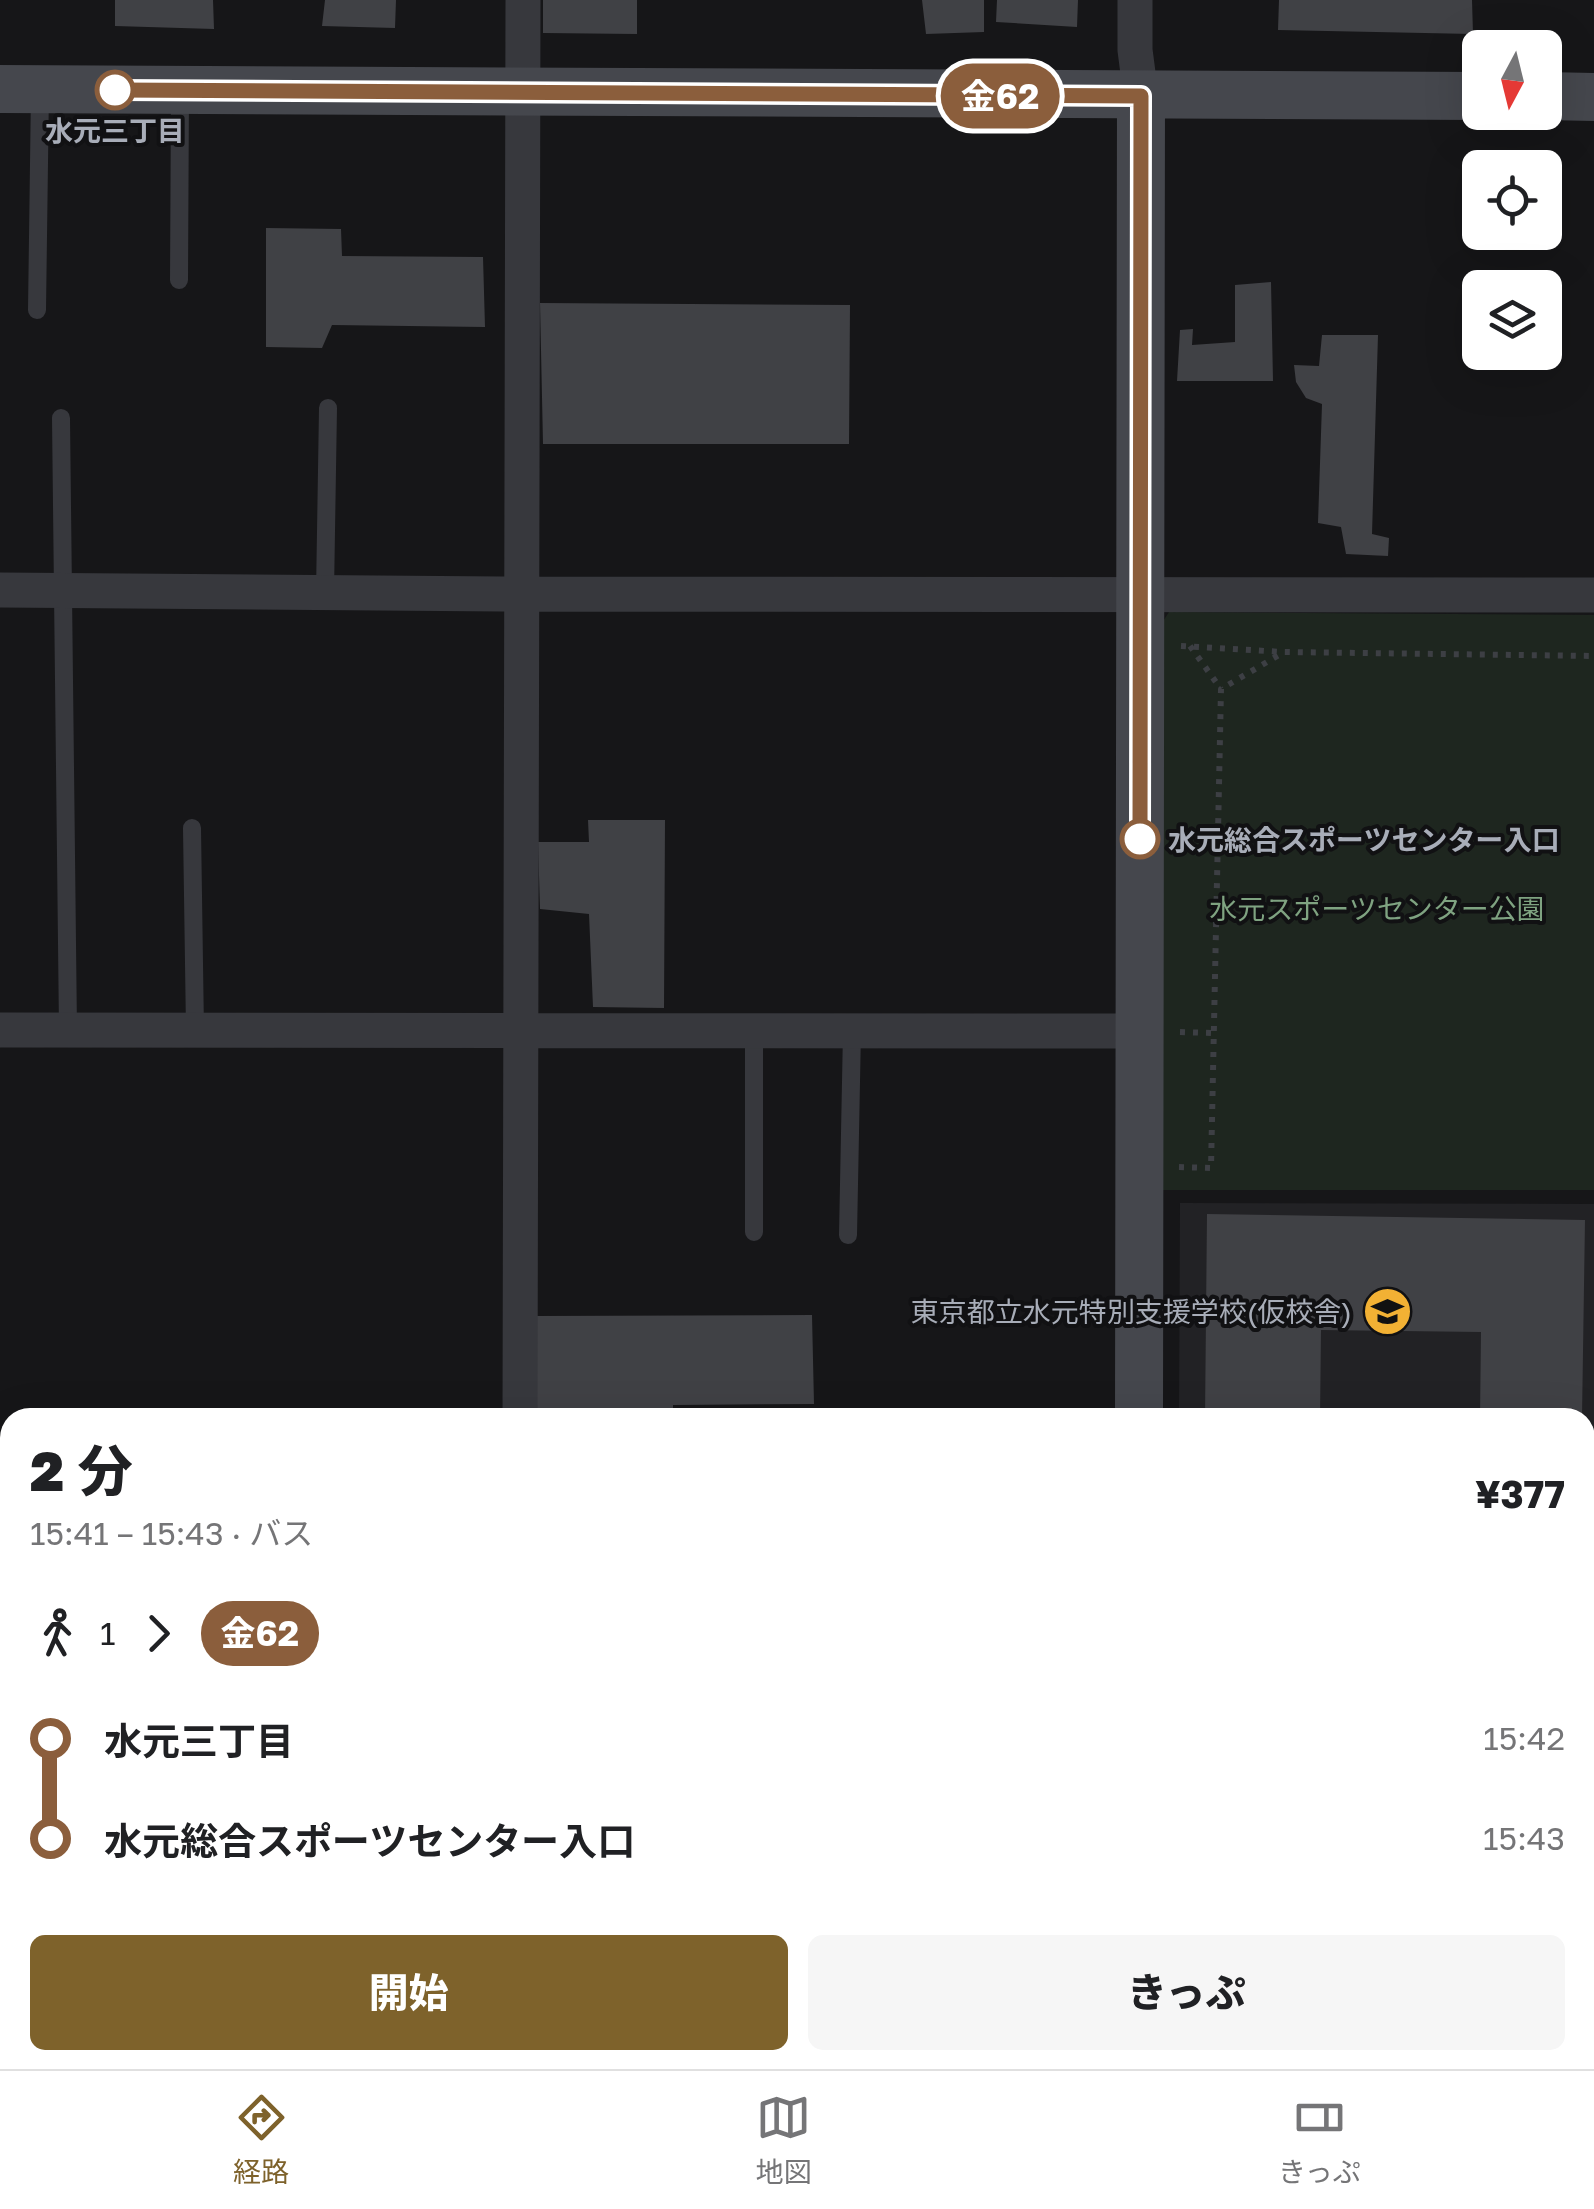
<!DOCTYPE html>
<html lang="ja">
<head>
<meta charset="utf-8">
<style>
  body { margin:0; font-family:"Golos Text","Noto Sans JP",sans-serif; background:#f6f6f6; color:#202124; height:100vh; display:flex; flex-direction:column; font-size:38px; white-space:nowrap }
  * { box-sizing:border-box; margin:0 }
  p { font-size:32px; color:#757577 }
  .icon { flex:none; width:55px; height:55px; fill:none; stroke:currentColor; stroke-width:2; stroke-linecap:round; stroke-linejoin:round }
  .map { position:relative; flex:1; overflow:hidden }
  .drawer { position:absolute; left:0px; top:1408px; width:1595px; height:662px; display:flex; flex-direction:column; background:#fff; border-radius:30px 30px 0 0; box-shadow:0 10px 40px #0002 }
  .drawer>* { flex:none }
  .badge { padding:0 20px; border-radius:32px; font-size:35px; line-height:65px }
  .needle { width:65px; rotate:187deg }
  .fabs { position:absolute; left:1462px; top:30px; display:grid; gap:20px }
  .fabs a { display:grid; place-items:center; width:100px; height:100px; border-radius:15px; background:#fff; box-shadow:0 10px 40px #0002; font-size:50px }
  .map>.badge { position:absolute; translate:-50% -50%; box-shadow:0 0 0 5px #fff }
  .legs { display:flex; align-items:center; gap:15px; height:110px; padding:0 30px; font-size:32px }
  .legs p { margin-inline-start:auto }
  .headline { display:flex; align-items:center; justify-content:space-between; height:170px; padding:0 30px }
  h1 { font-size:55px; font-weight:800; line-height:75px }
  .cta { display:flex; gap:20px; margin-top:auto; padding:20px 30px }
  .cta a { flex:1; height:115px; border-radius:15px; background:#7e622b; color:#fff; font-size:40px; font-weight:800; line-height:115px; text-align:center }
  .cta a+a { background:#f6f6f6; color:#202124 }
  ul { padding:0 30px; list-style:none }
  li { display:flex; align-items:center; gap:35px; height:100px; font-size:38px }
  li i { display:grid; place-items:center; width:15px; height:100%; margin:0 12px; background:currentColor }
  li i::after { content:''; width:25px; height:25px; margin:-12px; border:8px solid; border-radius:50%; background:#fff }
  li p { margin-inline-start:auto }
  li:first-child i { background:linear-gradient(#0000 50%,currentColor 0) }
  li:last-child i { background:linear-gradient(currentColor 50%,#0000 0) }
  .dock { display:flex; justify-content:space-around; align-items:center; height:140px; border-top:2px solid #e0e0e0; background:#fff; font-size:28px; color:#757577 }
  .dock a { display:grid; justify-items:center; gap:5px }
  .dock .on { color:#7e622b }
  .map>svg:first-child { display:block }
</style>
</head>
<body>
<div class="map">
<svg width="1594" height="2069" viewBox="0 0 1594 2069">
  <rect width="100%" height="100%" fill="#161618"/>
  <path fill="#222225" d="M1180 1203 1594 1204V1513H1585V1418H1179Z"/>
  <path fill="#1e261f" d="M1169 612 1594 615V1190H1162L1160 626Z"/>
  <path fill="#404145" d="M115 0H213L214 29 115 26Z
    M325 0H396L395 28 322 26Z
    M543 0H637V34L543 33Z
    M922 0H984V32L926 34Z
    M997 0H1078L1077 27 996 22Z
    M1279 0H1472L1473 34 1278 30Z
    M266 228 341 229 342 256 483 257 485 327 332 325 322 348 266 347Z
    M1271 282 1273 381H1177L1180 330 1193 329 1192 345 1235 342V285Z
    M540 303 850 305 849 444H543Z
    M1322 335H1378L1372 534 1389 538 1388 556 1346 554 1341 527 1318 523 1322 404 1306 398 1296 382 1294 365 1319 366Z
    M588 820H665L664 1008 593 1007 589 914 540 909 538 842H589Z
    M1207 1214 1585 1220 1582 1418H1480L1481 1332 1321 1330 1320 1418H1205Z
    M812 1315 814 1404 673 1405V1418H537L536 1316Z
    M1585 1599H1594V1919H1585Z
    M1473 2060H1564V2069H1473Z"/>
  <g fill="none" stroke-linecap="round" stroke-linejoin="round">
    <path stroke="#3d3f44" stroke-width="6" stroke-dasharray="5 8" stroke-linecap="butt" d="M1181 646 1283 652
      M1190 646 1221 689
      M1180 1032 1214 1033
      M1179 1167 1211 1168 1221 689 1284 652 1594 656"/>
    <path stroke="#37383d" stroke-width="18" d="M179 280 180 91
      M37 310 40 90
      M61 418 68 1030
      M325 593 328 408
      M192 828 195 1030
      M754 1232V1030
      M848 1235 852 1031"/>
    <path stroke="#37383d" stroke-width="35" d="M1135 0V50L1141 96
      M0 590 502 594 1594 595
      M0 1030 1139 1031
      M520 1418 523 0
      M0 1540H10
      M1585 1545 1594 1546
      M0 1991H10
      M1585 1993 1594 1994
      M516 2069V2060"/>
    <path stroke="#45474d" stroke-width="48" d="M0 89 1480 96
      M1545 96 1594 97
      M1139 1418 1141 96
      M1135 2069V2060"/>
  </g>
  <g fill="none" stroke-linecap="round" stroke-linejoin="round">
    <defs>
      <path id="line-1" d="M115 90 1141 96 1140 839"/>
    </defs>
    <use href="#line-1" stroke="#fff" stroke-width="22"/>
    <use href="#line-1" stroke="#8b5e3c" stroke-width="15"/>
  </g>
  <defs>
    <symbol id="school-disc" viewBox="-11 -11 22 22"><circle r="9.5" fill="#f2b134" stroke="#111113"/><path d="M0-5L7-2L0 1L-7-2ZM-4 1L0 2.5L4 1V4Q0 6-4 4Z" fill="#111"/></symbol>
  </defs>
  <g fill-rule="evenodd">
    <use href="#school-disc" x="1360" y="1284" width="55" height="55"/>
  </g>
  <g fill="#fff" stroke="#8b5e3c" stroke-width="5">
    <circle cx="115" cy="90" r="18"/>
    <circle cx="1140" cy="839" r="18"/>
  </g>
  <g text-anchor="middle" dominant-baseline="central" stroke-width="8" stroke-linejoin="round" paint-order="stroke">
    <g font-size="28" font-weight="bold" fill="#a8adb8" stroke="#111113">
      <text x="115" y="130">水元三丁目</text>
      <text x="1168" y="839" text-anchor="start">水元総合スポーツセンター入口</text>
    </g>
    <g font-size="28" fill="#7fa381" stroke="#111113">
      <text x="1377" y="908">水元スポーツセンター公園</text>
    </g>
    <g font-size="28" fill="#a8adb8" stroke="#111113" text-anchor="end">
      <text x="1352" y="1311">東京都立水元特別支援学校(仮校舎)</text>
    </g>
  </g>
</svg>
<div class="fabs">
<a><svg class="needle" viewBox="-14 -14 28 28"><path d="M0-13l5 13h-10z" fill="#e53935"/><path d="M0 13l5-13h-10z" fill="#757577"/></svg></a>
<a><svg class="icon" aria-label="locate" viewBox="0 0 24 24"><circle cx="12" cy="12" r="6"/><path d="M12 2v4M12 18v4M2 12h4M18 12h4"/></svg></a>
<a><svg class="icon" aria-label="layers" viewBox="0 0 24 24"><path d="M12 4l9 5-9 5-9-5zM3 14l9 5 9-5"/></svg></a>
</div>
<b class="badge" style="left:1000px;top:96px;background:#8b5e3c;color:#fff">金62</b>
<section class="drawer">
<div class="headline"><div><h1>2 分</h1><p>15:41 – 15:43 · バス</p></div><b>¥377</b></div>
<div class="legs"><svg class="icon" aria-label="walk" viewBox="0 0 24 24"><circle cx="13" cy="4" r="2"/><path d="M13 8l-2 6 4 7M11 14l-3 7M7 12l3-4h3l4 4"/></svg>1<svg class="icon" aria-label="forward" viewBox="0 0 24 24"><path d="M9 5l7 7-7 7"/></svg><b class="badge" style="background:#8b5e3c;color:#fff">金62</b></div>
<ul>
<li><i style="color:#8b5e3c"></i><b>水元三丁目</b><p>15:42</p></li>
<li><i style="color:#8b5e3c"></i><b>水元総合スポーツセンター入口</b><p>15:43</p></li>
</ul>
<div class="cta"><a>開始</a><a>きっぷ</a></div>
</section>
</div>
<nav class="dock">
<a class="on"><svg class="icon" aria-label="directions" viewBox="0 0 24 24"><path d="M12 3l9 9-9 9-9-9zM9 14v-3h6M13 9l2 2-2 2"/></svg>経路</a>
<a><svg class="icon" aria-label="map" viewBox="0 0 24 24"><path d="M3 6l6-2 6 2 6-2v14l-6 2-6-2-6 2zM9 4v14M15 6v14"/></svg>地図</a>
<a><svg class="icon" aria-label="tickets" viewBox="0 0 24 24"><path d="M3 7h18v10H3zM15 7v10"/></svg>きっぷ</a>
</nav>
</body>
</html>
